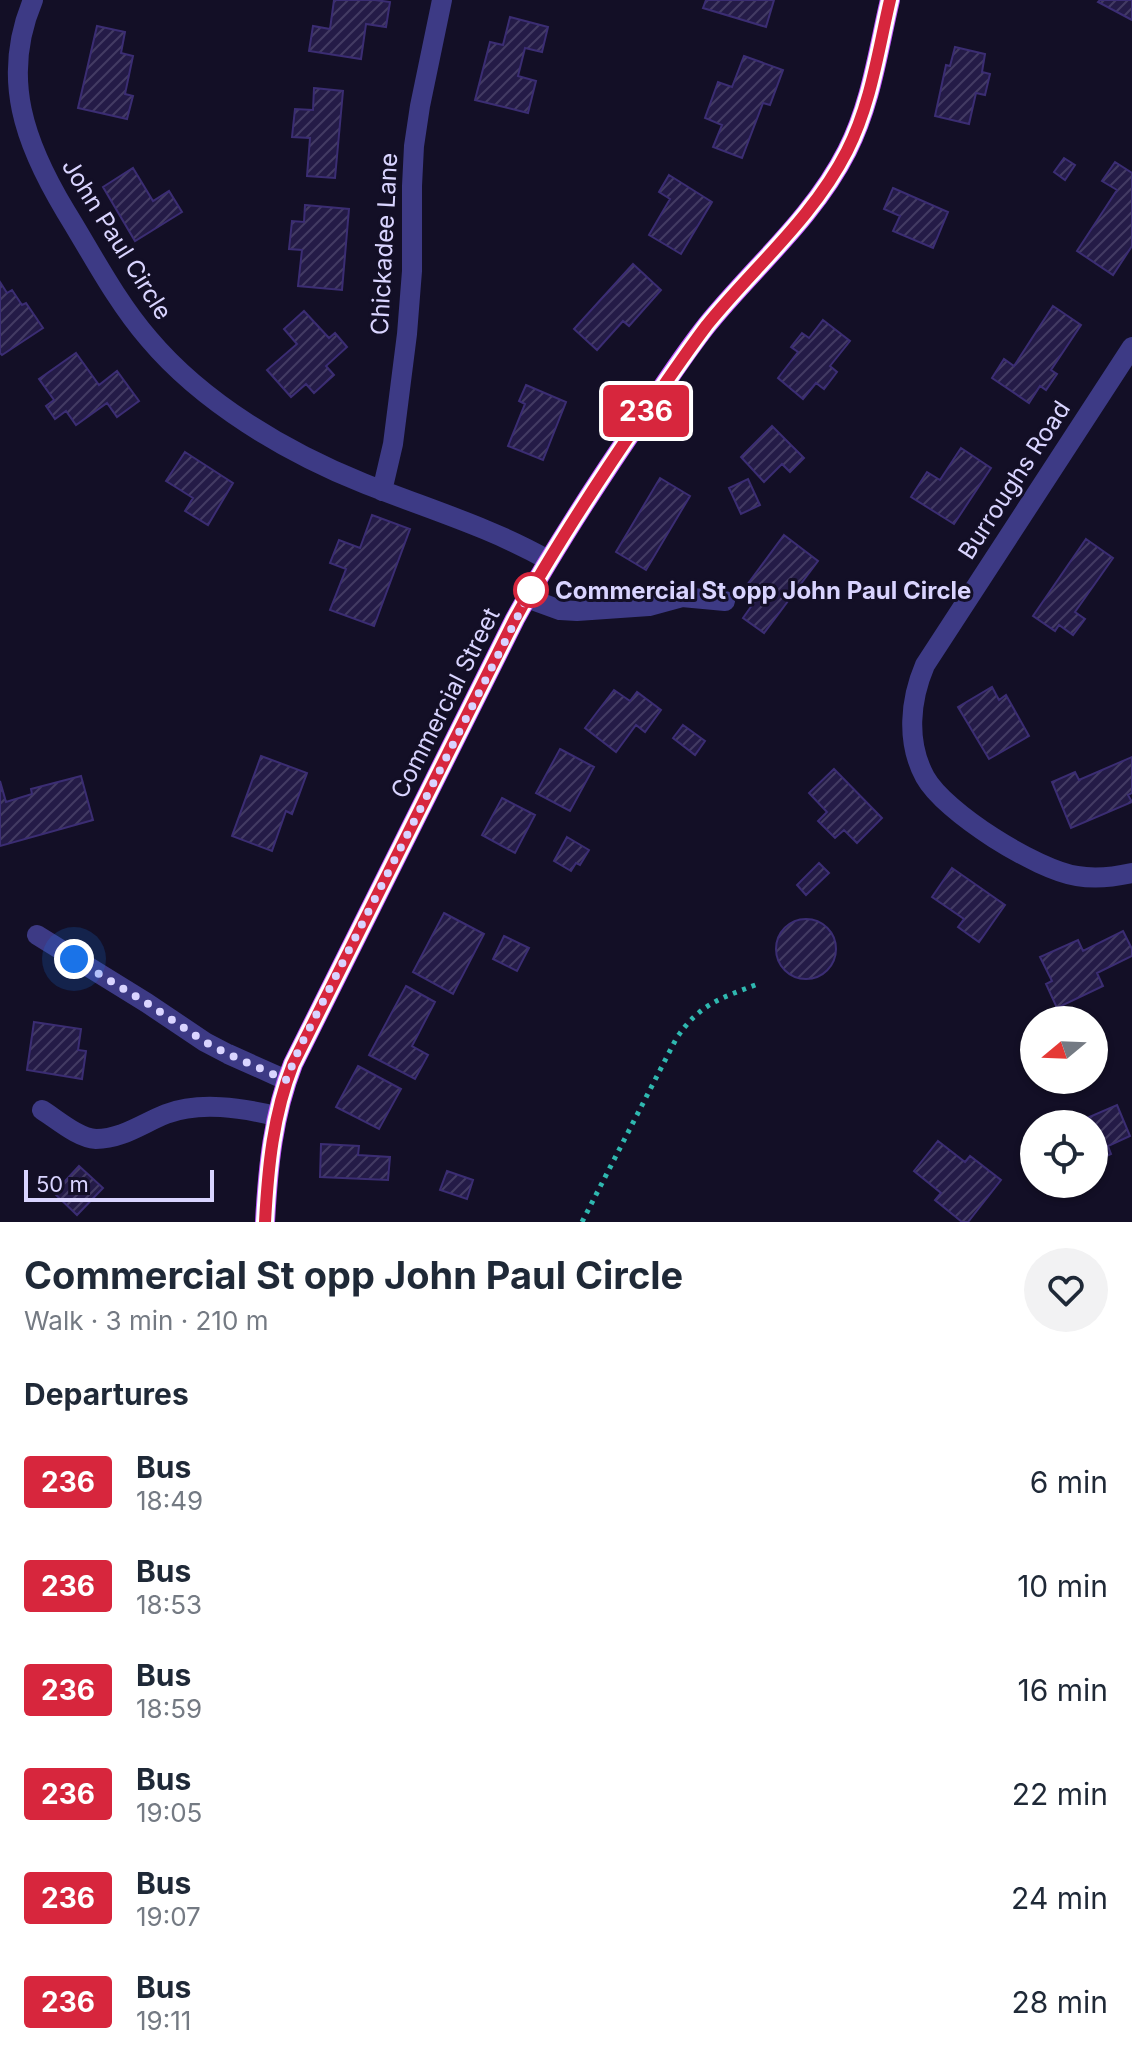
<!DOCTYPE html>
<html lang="en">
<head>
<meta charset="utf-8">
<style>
  body { margin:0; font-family:Inter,sans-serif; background:#f2f2f3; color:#1f2937; height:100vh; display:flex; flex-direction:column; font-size:30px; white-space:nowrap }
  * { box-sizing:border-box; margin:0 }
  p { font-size:26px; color:#747a83 }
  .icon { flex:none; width:44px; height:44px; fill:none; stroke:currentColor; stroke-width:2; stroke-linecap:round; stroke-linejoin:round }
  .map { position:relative; height:1222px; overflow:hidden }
  .drawer { display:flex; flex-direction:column; background:#fff; flex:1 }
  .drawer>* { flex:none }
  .badge { padding:0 16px; border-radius:6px; font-size:28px; line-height:52px }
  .needle { width:52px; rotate:251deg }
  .buttons { position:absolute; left:1020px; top:1006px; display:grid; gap:16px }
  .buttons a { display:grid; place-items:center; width:88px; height:88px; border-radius:50%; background:#fff; box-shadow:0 2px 6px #0004; font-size:40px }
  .scale { position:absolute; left:24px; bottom:20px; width:190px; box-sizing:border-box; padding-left:8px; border:4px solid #d9d4ff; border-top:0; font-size:22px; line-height:28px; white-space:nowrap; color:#d9d4ff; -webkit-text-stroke:6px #130f26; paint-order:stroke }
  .you { position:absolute; width:40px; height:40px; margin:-20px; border:6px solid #fff; border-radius:50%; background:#1a73e8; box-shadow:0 0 0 12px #1a73e833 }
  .map>.badge { position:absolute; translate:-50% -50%; box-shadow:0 0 0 4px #fff }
  h2 { padding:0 24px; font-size:30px; line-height:72px }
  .round { display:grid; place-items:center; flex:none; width:84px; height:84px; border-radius:42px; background:#f2f2f3 }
  .overview { display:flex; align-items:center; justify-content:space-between; height:136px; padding:0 24px }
  h1 { font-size:38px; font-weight:700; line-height:60px }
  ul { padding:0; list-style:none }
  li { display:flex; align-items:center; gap:24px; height:104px; padding:0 24px }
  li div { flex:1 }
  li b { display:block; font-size:30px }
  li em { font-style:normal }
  li .badge { min-width:88px; font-weight:700; text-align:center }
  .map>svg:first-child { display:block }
</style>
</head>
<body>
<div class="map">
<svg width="1132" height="1222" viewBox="0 0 1132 1222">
  <defs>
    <pattern id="building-hatch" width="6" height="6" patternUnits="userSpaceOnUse" patternTransform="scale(2)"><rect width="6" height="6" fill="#241b47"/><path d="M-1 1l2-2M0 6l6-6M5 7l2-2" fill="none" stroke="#433b63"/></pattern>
  </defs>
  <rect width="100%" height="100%" fill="#130f26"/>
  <path fill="url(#building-hatch)" stroke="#3b2d73" stroke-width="2" d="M334 0H375L390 2 386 27 366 24 361 59 309 51 313 26 330 29Z
    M706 0H774L766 27 703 8Z
    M1100 0H1132V20L1098 2Z
    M510 17 548 27 542 52 525 48 518 76 536 81 528 113 475 100 490 42 503 45Z
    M97 26 125 32 121 53 133 56 125 94 133 96 127 119 78 108Z
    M955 47 985 54 982 72 990 74 985 95 976 93 969 124 935 116 946 65 950 66Z
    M744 56 783 70 770 105 763 103 742 158 713 147 722 125 705 118 718 82 732 87Z
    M314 88 343 91 335 178 307 176 310 138 292 137 295 109 313 110Z
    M1064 158 1075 165 1065 180 1054 172Z
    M1115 162 1132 173V246L1113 275 1077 251 1117 190 1102 181Z
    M133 168 153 201 169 191 182 212 135 241 103 187Z
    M669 175 712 202 681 254 649 235 670 199 659 192Z
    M893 188 948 212 933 248 893 231 900 216 884 209Z
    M305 205 349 209 342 290 298 286 302 250 289 249 292 221 304 222Z
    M633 264 661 290 629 326 623 321 597 350 574 329Z
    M0 282 7 293 12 290 22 305 26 303 43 328 2 355 0 353Z
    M1053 306 1081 325 1051 370 1057 374 1046 390 1040 386 1029 403 992 378 1004 359 1014 366Z
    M304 311 329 338 335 333 347 347 326 366 334 375 314 393 306 384 291 397 267 370 297 344 284 329Z
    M823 320 850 341 830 366 837 372 824 389 816 383 803 399 778 378 798 352 791 347 802 333 809 338Z
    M76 353 99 385 117 371 139 401 117 417 107 403 76 425 66 411 55 419 46 406 54 400 39 379Z
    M526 385 566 402 543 460 508 446 525 404 519 401Z
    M772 426 804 458 790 472 782 464 764 482 741 457Z
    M961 448 991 468 954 524 911 497 927 472 940 480Z
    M185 452 233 483 208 525 185 511 193 498 166 481Z
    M660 478 690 496 646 570 616 552Z
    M748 479 760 505 741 514 729 488Z
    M372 515 410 529 374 626 330 610 346 569 330 563 339 540 360 548Z
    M784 535 818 561 764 633 743 618 760 594 747 585Z
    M1086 539 1113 558 1075 612 1085 619 1073 635 1059 625 1055 631 1033 616Z
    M992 687 999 700 1006 695 1029 736 989 759 958 707Z
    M614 690 630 701 637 692 661 710 645 732 636 725 616 752 585 728Z
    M683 725 705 741 695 755 673 738Z
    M560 749 594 767 570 811 536 793Z
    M261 756 307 773 292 814 286 811 272 851 232 836Z
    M1132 757V793L1128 795 1132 802 1071 828 1052 782 1075 772 1079 780Z
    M834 769 882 818 857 843 844 830 835 838 818 821 827 812 809 793Z
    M81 776 93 820 0 846V781L6 802 32 794 31 789Z
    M502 798 535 815 515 853 482 835Z
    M567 837 589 850 580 865 576 863 571 871 554 861Z
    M819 863 829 873 806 895 797 885Z
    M952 868 1005 905 979 942 958 927 964 919 932 897Z
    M444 913 484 934 453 994 413 972Z
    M776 949a30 30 0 1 1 60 0a30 30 0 1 1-60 0Z
    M1123 931 1132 949V956L1097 973 1103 986 1057 1008 1046 984 1052 981 1040 957 1078 940 1083 951Z
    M504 936 529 948 517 971 493 959Z
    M406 986 435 1002 412 1046 428 1055 415 1079 369 1055Z
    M34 1022 81 1029 78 1050 86 1051 82 1079 27 1070Z
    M358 1066 401 1089 379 1129 336 1107Z
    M1117 1105 1130 1136 1108 1146 1111 1154 1094 1162V1124H1090L1087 1118Z
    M938 1141 965 1162 970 1156 1001 1180 968 1222H962L935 1200 941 1193 914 1171Z
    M321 1144 359 1146 358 1155 390 1157 388 1180 320 1177Z
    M79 1166 103 1188 77 1215 54 1193Z
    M447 1171 473 1180 467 1199 440 1190Z"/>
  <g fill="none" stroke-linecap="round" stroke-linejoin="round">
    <path stroke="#2fb8b0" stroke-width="5" stroke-dasharray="4 6" stroke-linecap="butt" d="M582 1222 676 1039C699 1004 721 998 758 984"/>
    <path stroke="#3d3a85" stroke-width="20" d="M33 0C0 78 25 144 66 212 92 254 116 301 149 339 203 403 286 452 363 483 425 508 490 527 548 560
      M1132 347 925 665C910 700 906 742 925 777 945 813 1037 870 1077 876 1095 879 1114 877 1132 873
      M382 491 393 444 407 334 412 271V186L414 146 420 106 442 0
      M527 598 560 610 577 611 649 606 682 597 725 601
      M37 935 147 1003 205 1042 228 1054 286 1080
      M42 1110C58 1120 78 1138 96 1139 122 1139 143 1123 166 1114 200 1101 242 1108 276 1116"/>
    <path stroke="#c25bff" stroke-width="20" d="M265 1222C268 1167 273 1115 293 1064L515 619C554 548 598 481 644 414 665 384 684 354 707 325 754 267 813 218 847 151 871 104 878 51 890 0"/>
  </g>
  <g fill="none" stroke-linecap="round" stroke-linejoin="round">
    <defs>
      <path id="line" d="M265 1222C268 1167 273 1115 293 1064L515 619C554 548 598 481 644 414 665 384 685 354 707 325 754 267 813 218 847 151 871 104 878 51 890 0"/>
    </defs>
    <use href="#line" stroke="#fff" stroke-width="18"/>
    <use href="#line" stroke="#d7263d" stroke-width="12"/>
    <path stroke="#d9d4ff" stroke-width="8" stroke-dasharray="0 14.4" d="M74 959 147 1003 205 1042 228 1054 286 1080 300 1047 534 584 531 590"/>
  </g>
  <circle fill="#fff" stroke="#d7263d" stroke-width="4" cx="531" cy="590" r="16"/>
  <g text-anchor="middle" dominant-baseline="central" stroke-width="6" stroke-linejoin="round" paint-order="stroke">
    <g font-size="24" fill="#d9d4ff" stroke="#130f26">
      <text transform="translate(117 239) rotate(58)">John Paul Circle</text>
      <text transform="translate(384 244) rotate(-87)">Chickadee Lane</text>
      <text transform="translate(1014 480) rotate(-57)">Burroughs Road</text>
      <text transform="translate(445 703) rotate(-63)">Commercial Street</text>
    </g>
    <g font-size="24" font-weight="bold" fill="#d9d4ff" stroke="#130f26" text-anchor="start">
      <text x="555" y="590">Commercial St opp John Paul Circle</text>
    </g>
  </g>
</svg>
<div class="buttons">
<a><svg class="needle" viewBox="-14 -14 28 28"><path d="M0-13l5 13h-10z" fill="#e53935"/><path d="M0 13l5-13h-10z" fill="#747a83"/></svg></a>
<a><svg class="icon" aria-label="locate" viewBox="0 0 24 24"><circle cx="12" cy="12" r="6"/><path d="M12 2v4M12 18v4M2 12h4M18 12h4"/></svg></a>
</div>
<div class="scale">50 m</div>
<div class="you" style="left:74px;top:959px"></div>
<b class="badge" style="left:646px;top:411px;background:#d7263d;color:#fff">236</b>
</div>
<section class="drawer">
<div class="overview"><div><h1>Commercial St opp John Paul Circle</h1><p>Walk · 3 min · 210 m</p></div><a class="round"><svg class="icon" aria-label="heart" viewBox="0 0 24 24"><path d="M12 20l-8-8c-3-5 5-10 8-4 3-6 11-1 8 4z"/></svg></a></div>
<h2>Departures</h2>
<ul>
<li><span class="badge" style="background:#d7263d;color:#fff">236</span><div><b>Bus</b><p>18:49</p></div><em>6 min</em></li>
<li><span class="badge" style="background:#d7263d;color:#fff">236</span><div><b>Bus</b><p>18:53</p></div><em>10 min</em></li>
<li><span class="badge" style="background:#d7263d;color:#fff">236</span><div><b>Bus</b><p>18:59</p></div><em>16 min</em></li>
<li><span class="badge" style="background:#d7263d;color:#fff">236</span><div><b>Bus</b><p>19:05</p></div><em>22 min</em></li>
<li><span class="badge" style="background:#d7263d;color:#fff">236</span><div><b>Bus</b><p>19:07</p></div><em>24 min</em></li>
<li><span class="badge" style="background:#d7263d;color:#fff">236</span><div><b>Bus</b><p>19:11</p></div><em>28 min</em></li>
</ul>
</section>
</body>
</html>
